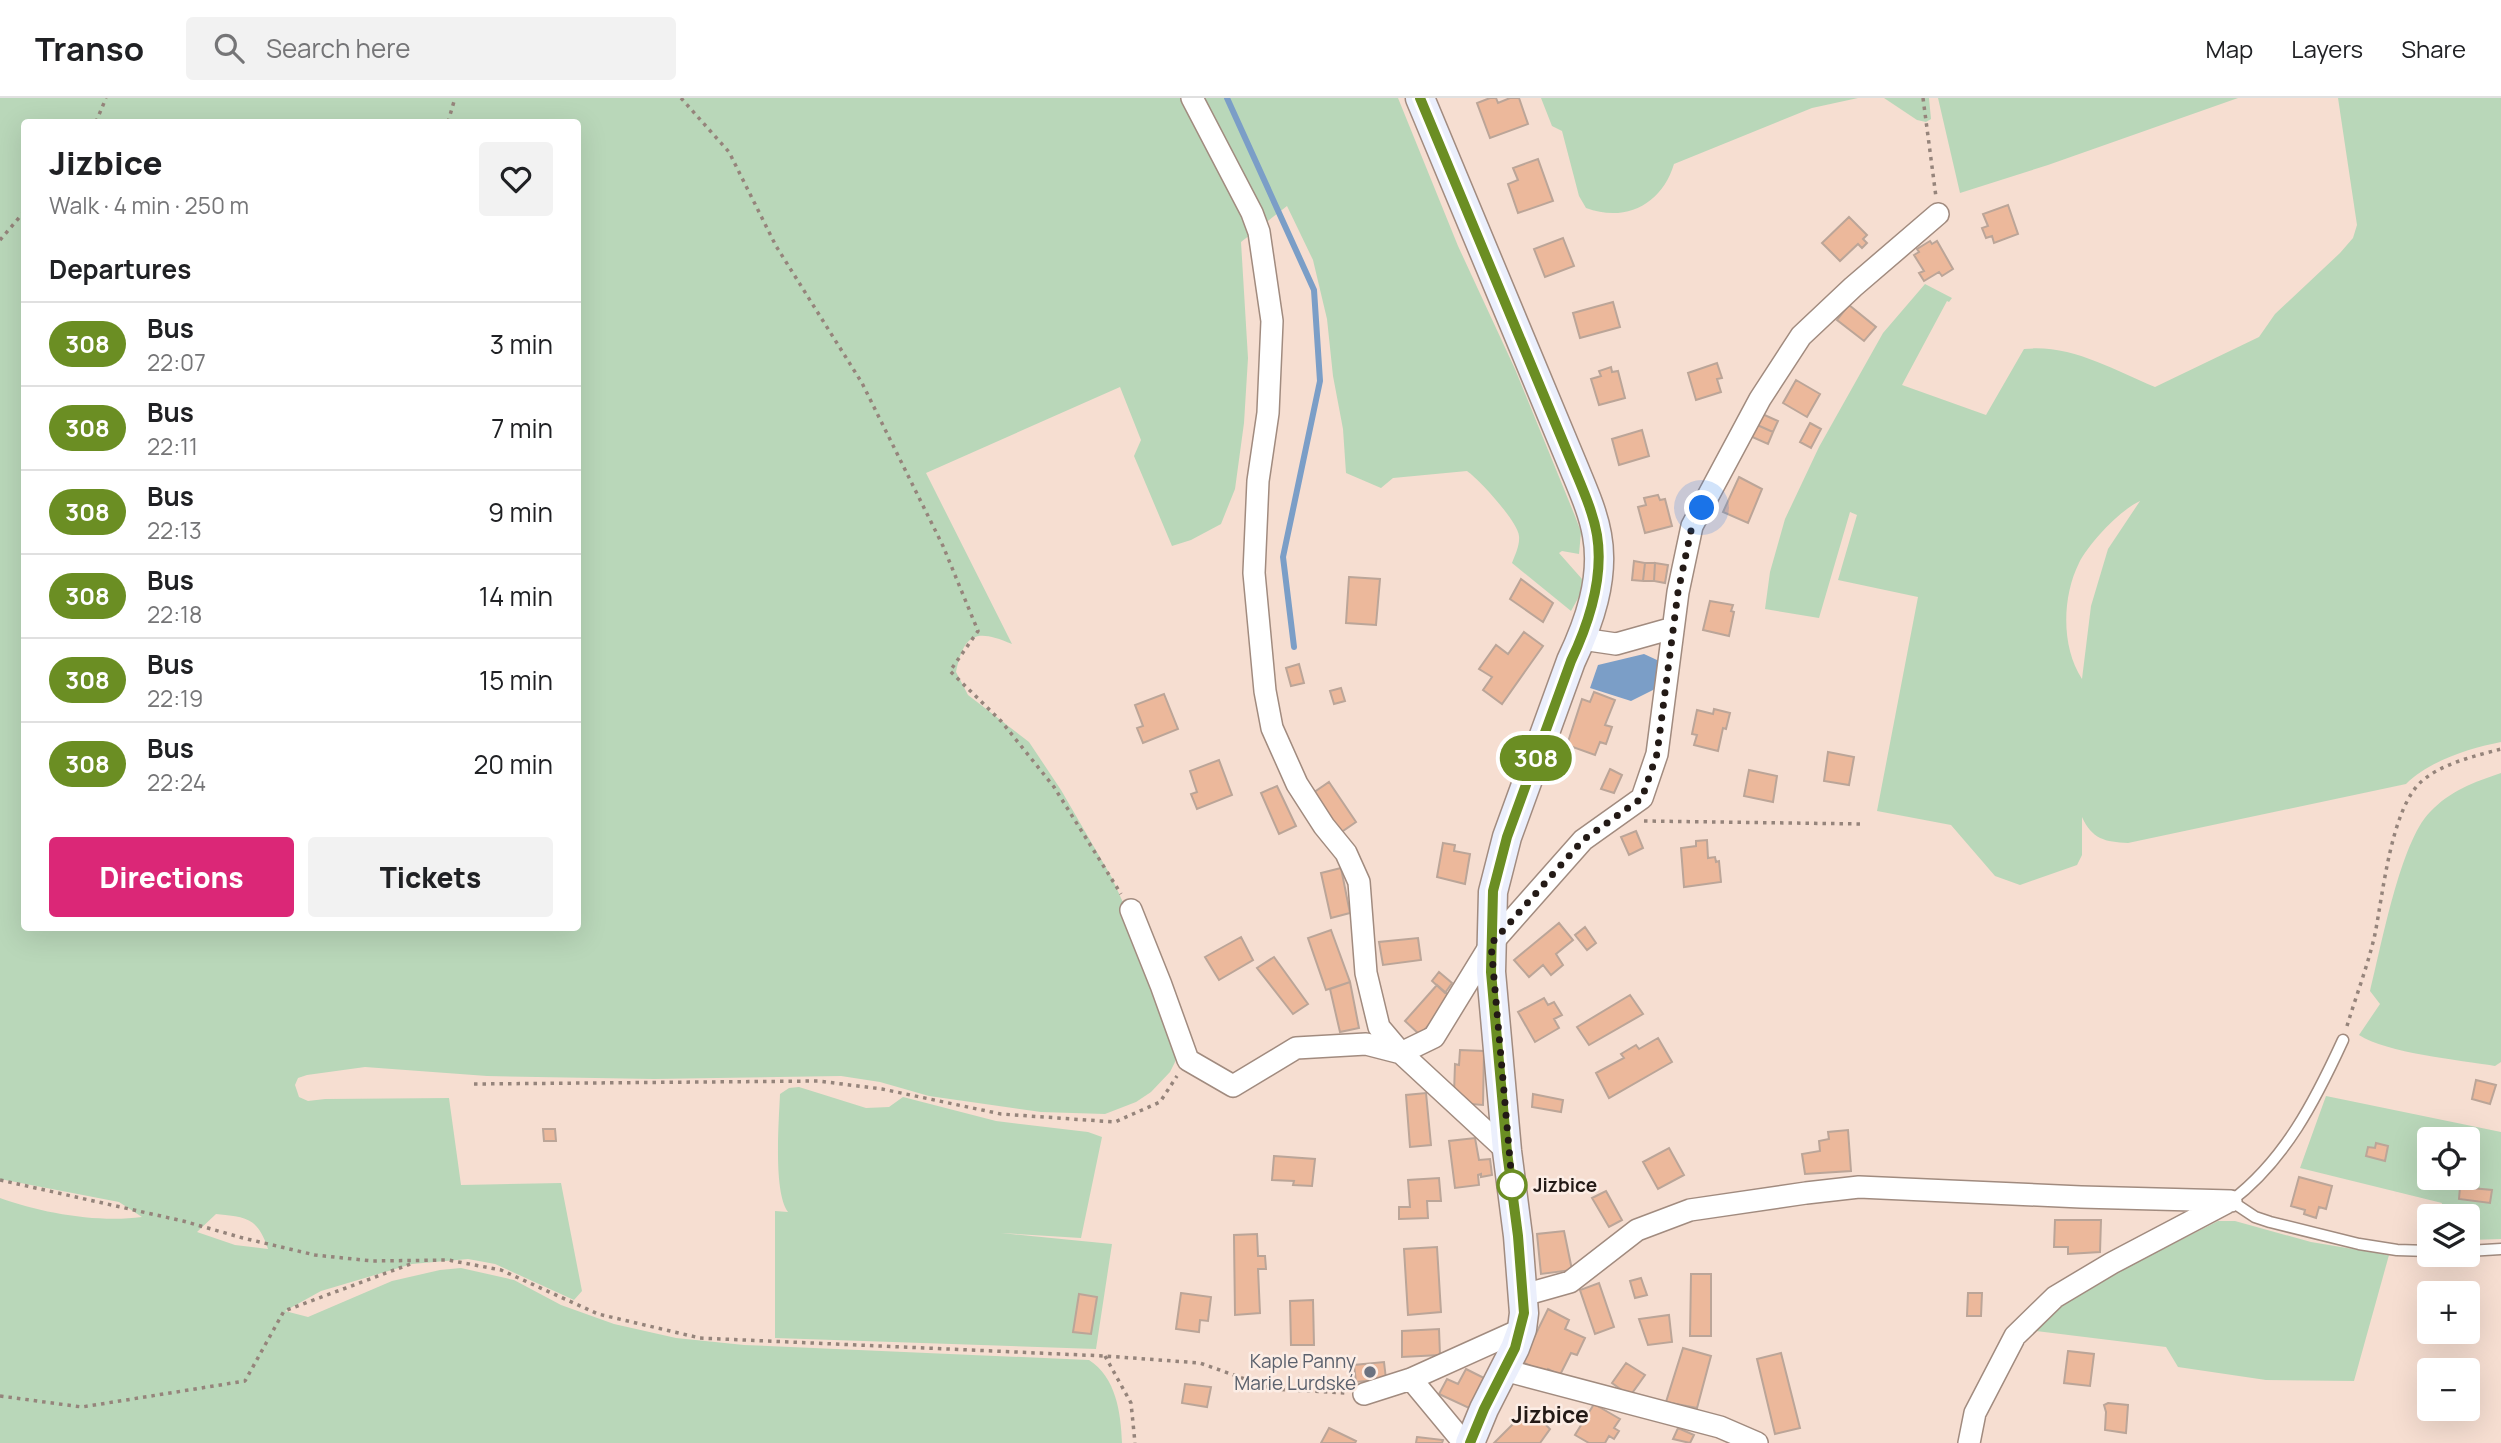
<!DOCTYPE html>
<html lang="en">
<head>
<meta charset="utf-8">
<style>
  body { margin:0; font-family:Manrope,sans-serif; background:#f2f2f2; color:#202124; height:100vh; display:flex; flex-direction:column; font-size:26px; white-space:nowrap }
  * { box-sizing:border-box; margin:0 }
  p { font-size:23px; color:#757577 }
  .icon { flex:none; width:38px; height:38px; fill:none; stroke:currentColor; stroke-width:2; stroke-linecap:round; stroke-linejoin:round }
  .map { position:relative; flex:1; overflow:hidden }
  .panel { position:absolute; left:21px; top:21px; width:560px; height:812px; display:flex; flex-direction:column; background:#fff; border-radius:7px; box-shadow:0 7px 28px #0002 }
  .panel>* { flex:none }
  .badge { padding:0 14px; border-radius:23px; font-size:24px; line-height:46px }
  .fabs { position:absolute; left:2417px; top:1029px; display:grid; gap:14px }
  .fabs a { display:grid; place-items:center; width:63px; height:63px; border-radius:7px; background:#fff; box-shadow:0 7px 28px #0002; font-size:35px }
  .you { position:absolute; width:35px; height:35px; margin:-18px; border:5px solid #fff; border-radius:50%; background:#1a73e8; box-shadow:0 0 0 10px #1a73e833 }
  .map>.badge { position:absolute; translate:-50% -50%; box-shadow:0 0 0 4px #fff }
  h2 { padding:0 28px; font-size:26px; line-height:63px }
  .round { display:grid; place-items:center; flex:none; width:74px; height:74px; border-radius:7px; background:#f2f2f2 }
  .head { display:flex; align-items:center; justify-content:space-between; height:119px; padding:0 28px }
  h1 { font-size:33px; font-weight:800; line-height:52px }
  .primary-button { display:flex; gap:14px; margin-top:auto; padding:14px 28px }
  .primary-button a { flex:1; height:80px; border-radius:7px; background:#db2777; color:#fff; font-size:28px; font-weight:800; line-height:80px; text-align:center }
  .primary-button a+a { background:#f2f2f2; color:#202124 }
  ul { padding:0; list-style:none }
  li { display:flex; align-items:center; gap:21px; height:84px; padding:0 28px; border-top:2px solid #e0e0e0 }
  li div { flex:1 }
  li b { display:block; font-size:26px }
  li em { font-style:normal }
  li .badge { min-width:77px; font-weight:700; text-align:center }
  header { display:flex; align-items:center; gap:42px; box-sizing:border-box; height:98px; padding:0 35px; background:#fff; border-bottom:2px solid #e0e0e0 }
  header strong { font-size:33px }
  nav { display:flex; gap:38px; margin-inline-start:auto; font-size:24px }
  .search { width:490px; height:63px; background:#f2f2f2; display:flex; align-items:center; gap:18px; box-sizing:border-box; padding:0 24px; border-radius:7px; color:#757577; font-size:26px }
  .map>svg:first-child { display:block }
</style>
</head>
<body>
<header>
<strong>Transo</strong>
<div class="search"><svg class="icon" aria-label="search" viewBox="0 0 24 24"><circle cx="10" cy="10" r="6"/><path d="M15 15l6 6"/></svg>Search here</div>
<nav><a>Map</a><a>Layers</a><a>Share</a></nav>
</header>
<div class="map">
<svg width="2501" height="1345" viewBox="0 0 2501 1345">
  <rect width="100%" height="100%" fill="#f6ded1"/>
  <path fill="#b9d7b9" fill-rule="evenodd" d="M0 0H1398L1458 148 1515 271 1575 418 1581 434 1579 456 1562 453 1559 455 1582 481 1581 495 1571 513 1512 465C1515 457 1520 447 1519 438 1518 424 1480 382 1467 373L1393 380 1381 390 1346 375 1343 331 1333 278 1327 221 1313 162 1287 108 1241 144 1248 260 1244 325 1235 391 1221 426 1191 442 1172 448 1134 358 1141 342 1120 289 926 375 1012 546C977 531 964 534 956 574L968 597 1029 644 1061 692 1112 780 1151 867 1178 944 1175 964 1170 974 1151 994 1136 1004 1105 1016 1041 1014 929 998 880 984 841 978 654 981 487 978 365 969 307 977 298 980 295 987 299 999 308 1003 325 1001 449 1000 461 1087 561 1085 582 1193 574 1202 495 1166 468 1161 412 1166 321 1193 285 1213 308 1219 392 1183 440 1172 461 1170 514 1182 561 1207 614 1226 676 1240 744 1247 1089 1262C1116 1279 1121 1315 1122 1345H0V1100C41 1115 98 1125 142 1119L119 1104 0 1081ZM24 24H578V830H24ZM216 1116C247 1119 258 1120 268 1151L235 1147 197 1134Z
    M1541 0H1858L1812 10 1674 66C1662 106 1626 125 1586 110L1579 98 1562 33 1552 28Z
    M1884 0H1929L1931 21 1926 24 1917 22Z
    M1938 0H2238L2048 67 1960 95Z
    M2338 0H2501V644C2470 650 2429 663 2406 686L2128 745C2105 744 2092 741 2082 719V757L2077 767 2020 787 1995 778 1951 727 1877 713 1918 499 1838 482 1857 417 1850 414 1819 520 1765 511 1770 474 1785 421 1819 349 1883 235 1925 186 1952 200 1949 204 1947 203 1902 287 1986 317 2024 251C2071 246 2113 272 2155 289L2259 239 2275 216 2340 155 2353 140 2357 127ZM2140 403 2108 451 2091 508 2082 581C2061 549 2062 499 2079 465 2089 445 2120 412 2140 403Z
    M2501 675V964L2495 968C2460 962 2386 955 2359 937L2380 906 2370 893C2381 850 2400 744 2430 714 2450 693 2474 684 2501 675Z
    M799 989 866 1010 889 1009 903 999 996 1023 1088 1034 1102 1039 1081 1140 1001 1135 1112 1146 1096 1251 775 1240V1113L788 1114C773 1094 779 1022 780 996L789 990Z
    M2326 998 2501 1034V1141L2468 1142V1118H2439L2442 1105 2300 1070ZM2429 1041H2468V1080H2429Z
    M2218 1123H2235L2311 1144 2389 1157 2354 1283 2266 1282 2178 1269 2166 1249 2028 1232 2056 1210 2147 1153 2163 1151Z"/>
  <path fill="#7b9ec7" d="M1644 556 1657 562 1658 581 1655 591 1631 603 1590 590 1598 567Z"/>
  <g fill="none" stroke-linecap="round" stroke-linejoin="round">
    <path stroke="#7b9ec7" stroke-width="6" d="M1227 0 1314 192 1320 283 1283 459 1294 549"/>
  </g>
  <path fill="#ecb89b" stroke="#bba598" stroke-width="2" d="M1490 0H1496L1498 5 1510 0H1519L1528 26 1490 40 1477 5Z
    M1538 61 1553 103 1518 115 1508 86 1518 82 1513 70Z
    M2008 107 2018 136 1994 145 1992 138 1986 140 1982 130 1988 128 1983 116Z
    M1849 119 1867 137 1863 141 1867 145 1862 150 1858 146 1840 163 1822 145Z
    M1563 140 1574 168 1545 179 1534 151Z
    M1930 143 1932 146 1937 143 1953 171 1942 178 1939 174 1924 183 1919 175 1924 173 1914 157 1919 154 1917 151Z
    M1613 204 1620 229 1580 240 1573 215Z
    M1849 207 1876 229 1864 243 1837 222Z
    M1717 265 1722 280 1717 281 1721 294 1696 302 1688 275Z
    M1611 269 1612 274 1618 273 1625 300 1599 307 1591 281 1601 278 1599 273Z
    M1796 282 1820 296 1807 319 1783 305Z
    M1760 315 1778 323 1773 334 1755 326Z
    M1810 325 1821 331 1811 350 1800 344Z
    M1755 326 1773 334 1768 346 1750 338Z
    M1642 332 1649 358 1619 367 1612 341Z
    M1739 379 1762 391 1748 425 1723 414Z
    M1658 397 1660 402 1665 401 1672 428 1645 435 1638 409 1646 407 1644 400Z
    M1634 463 1645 465 1643 483 1632 482Z
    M1645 465H1655L1654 483H1643Z
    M1655 465 1668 467 1665 485 1654 483Z
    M1349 479 1380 481 1376 527 1346 525Z
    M1521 481 1553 505 1543 524 1510 501Z
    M1710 503 1733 507 1731 513 1734 514 1729 538 1703 532Z
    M1524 534 1543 548 1502 606 1483 592 1492 579 1479 571 1496 547 1508 556Z
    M1299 566 1304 585 1291 588 1286 570Z
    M1341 590 1345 603 1334 606 1330 593Z
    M1594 594 1615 602 1605 627 1612 629 1606 646 1600 644 1595 657 1567 647 1582 601 1590 604Z
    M1164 596 1178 631 1143 645 1137 630 1143 628 1135 607Z
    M1714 611 1730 615 1726 631 1723 630 1718 653 1694 647 1697 637 1692 636 1697 612 1713 616Z
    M1828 654 1854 659 1849 687 1824 683Z
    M1219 662 1232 697 1197 711 1191 696 1197 694 1190 673Z
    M1610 671 1622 677 1614 695 1601 691Z
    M1749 672 1777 678 1773 704 1744 698Z
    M1329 684 1356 724 1337 737 1310 697Z
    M1277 688 1296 728 1279 736 1261 695Z
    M1636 733 1643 750 1629 757 1621 739Z
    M1707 742 1708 760 1715 759 1716 764 1719 763 1721 784 1684 789 1681 750 1696 748V743Z
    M1443 745 1455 747 1454 753 1470 756 1465 786 1437 779Z
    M1341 770 1350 815 1331 820 1321 775Z
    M1559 825 1573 842 1556 856 1563 867 1551 877 1543 867 1529 879 1514 862Z
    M1585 829 1596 845 1587 852 1575 837Z
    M1331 832 1350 884 1326 892 1308 840Z
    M1241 839 1253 862 1219 882 1205 859Z
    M1418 840 1421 862 1383 867 1379 844Z
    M1274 859 1308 906 1293 916 1257 870Z
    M1439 874 1452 885 1445 895 1432 883Z
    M1350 884 1359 930 1340 934 1330 891Z
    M1437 887 1452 900 1420 937 1405 923Z
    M1630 897 1643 916 1589 947 1577 929Z
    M1544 900 1548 907 1554 904 1562 917 1554 921 1559 930 1535 944 1518 914Z
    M1658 940 1672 964 1609 1000 1596 975 1624 960 1621 956 1636 947 1639 951Z
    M1460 952 1484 953 1483 1007 1458 1005 1454 996 1455 966 1459 967Z
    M2476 982 2496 987 2490 1006 2472 1001Z
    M1426 995 1431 1047 1410 1049 1406 997Z
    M1533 996 1563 1002 1561 1014 1532 1009Z
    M543 1031H555L556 1043H544Z
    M1848 1032 1851 1073 1805 1076 1802 1056 1820 1053 1819 1043 1829 1041 1828 1034Z
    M1475 1040 1479 1062 1490 1061 1492 1077 1481 1079V1076L1478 1077 1479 1087 1455 1090 1449 1043Z
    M2376 1045 2388 1048 2385 1063 2366 1058 2368 1049 2375 1050Z
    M1669 1050 1684 1077 1658 1091 1643 1064Z
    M1274 1058 1315 1061 1312 1088 1293 1087 1294 1083 1272 1082Z
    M2299 1079 2332 1088 2326 1111 2319 1109 2316 1120 2304 1116 2305 1112 2291 1108Z
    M1439 1080 1441 1103H1427L1428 1120 1399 1121V1109H1410L1408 1082Z
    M2460 1089 2492 1092 2490 1105 2459 1101Z
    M1606 1093 1622 1122 1609 1129 1592 1100Z
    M2055 1122H2101L2100 1154 2068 1156V1149H2054Z
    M1564 1133 1572 1172 1541 1176 1537 1136Z
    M1257 1136 1258 1158H1265L1266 1171H1258L1260 1215 1235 1217 1234 1137Z
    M1437 1149 1441 1214 1408 1217 1404 1151Z
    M1691 1176H1711V1238H1690Z
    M1641 1180 1647 1197 1635 1200 1630 1183Z
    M1599 1185 1614 1229 1595 1236 1580 1192Z
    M1181 1195 1211 1199 1208 1223 1200 1222 1199 1234 1176 1231Z
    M1968 1195H1982L1981 1218H1967Z
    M1079 1196 1097 1199 1091 1236 1073 1234Z
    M1313 1202 1314 1247H1291L1290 1203Z
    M1548 1211 1569 1222 1565 1231 1585 1240 1577 1257 1571 1255 1560 1277 1548 1271 1546 1275 1522 1264Z
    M1669 1217 1672 1244 1648 1247 1639 1221Z
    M1439 1231 1440 1257 1402 1259V1233Z
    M1683 1250 1711 1258 1697 1310 1666 1304Z
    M2068 1253 2094 1256 2090 1288 2064 1285Z
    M1781 1255 1800 1330 1775 1336 1757 1261Z
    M1384 1264 1386 1281 1356 1284 1354 1267Z
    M1626 1265 1645 1277 1630 1298 1612 1285Z
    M1466 1271 1484 1280 1469 1310 1439 1296 1447 1281 1458 1286Z
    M1185 1286 1211 1289 1207 1309 1182 1305Z
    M2108 1305 2128 1307 2126 1335 2105 1332 2106 1314 2104 1307Z
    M1594 1306 1620 1321 1614 1330 1619 1333 1614 1341 1609 1338 1605 1345H1589L1575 1337Z
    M1529 1310 1550 1331 1540 1345H1494Z
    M1329 1330 1356 1343 1355 1345H1321Z
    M1678 1330 1694 1337 1690 1345 1673 1341Z
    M1417 1339 1443 1342 1442 1345H1416Z"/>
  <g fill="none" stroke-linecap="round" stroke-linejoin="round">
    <defs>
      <path id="lane" d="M2343 942C2315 1003 2285 1062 2231 1103L2255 1119 2270 1124 2359 1146 2397 1152 2429 1153
        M2468 1153 2501 1151"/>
      <path id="street" d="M1192 0 1252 115 1259 134 1272 223 1268 315 1258 383 1254 475 1265 593 1272 630 1297 686 1324 728 1346 755 1359 784 1366 875 1379 929 1401 955 1507 1053
        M1582 541 1616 546 1673 530
        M1131 812 1161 887 1188 962 1233 988 1296 950 1366 946 1401 955 1434 939 1491 846 1583 742 1642 700 1657 656 1678 494 1692 428 1760 301 1801 238 1853 189 1938 116
        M1524 1197 1570 1184 1637 1132 1690 1112 1806 1095 1859 1089 2081 1099 2231 1103
        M1504 1272 1720 1329 1757 1345
        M1411 1281 1464 1345
        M1364 1296 1411 1281 1522 1231
        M1969 1345 1975 1315 2015 1238 2055 1199 2112 1165 2226 1105"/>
      <path id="secondary" d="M1420 0 1574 370C1583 392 1593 414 1597 437 1605 480 1589 525 1571 563L1507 739 1493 794 1491 874 1507 1053 1518 1138 1524 1215 1522 1231 1515 1250 1484 1311 1470 1345"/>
    </defs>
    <use href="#lane" stroke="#a18b7f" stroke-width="13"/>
    <use href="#street" stroke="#a18b7f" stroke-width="24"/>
    <use href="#secondary" stroke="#a18b7f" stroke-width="31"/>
    <path stroke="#95847b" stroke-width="3.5" stroke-dasharray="3.5 5" stroke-linecap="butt" d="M681 0 729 54 776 148 862 285 943 448 978 533 950 573 1001 623 1054 689 1121 796
      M1923 0 1936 99
      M96 24 106 0
      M448 24 455 0
      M0 142 24 114
      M1644 723 1862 726
      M2347 928C2356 898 2368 867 2375 836 2383 796 2391 710 2422 683 2443 665 2475 658 2501 651
      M474 986 818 983 882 991 1001 1016 1115 1024 1160 1004 1177 978
      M0 1082 183 1123 243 1140 315 1157 372 1163 448 1162 501 1172 598 1216 700 1240 1105 1258 1200 1265 1273 1291 1346 1295
      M1105 1258 1131 1305 1135 1345
      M0 1298 82 1309 245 1283 284 1213 413 1165"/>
    <use href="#lane" stroke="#fff" stroke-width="10"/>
    <use href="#street" stroke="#fff" stroke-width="21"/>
    <use href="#secondary" stroke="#ebeffc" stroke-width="28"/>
  </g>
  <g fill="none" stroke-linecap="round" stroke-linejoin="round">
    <defs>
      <path id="line" d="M1420 0 1574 370C1583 392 1593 414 1597 437 1604 480 1589 525 1571 563L1507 739 1493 793 1491 874 1507 1054 1518 1138 1524 1215 1515 1250 1484 1311 1470 1345"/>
    </defs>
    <use href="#line" stroke="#fff" stroke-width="16"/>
    <use href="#line" stroke="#6b8e23" stroke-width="10"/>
    <path stroke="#231a16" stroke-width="7" stroke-dasharray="0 12.6" d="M1512 1087 1513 1096 1491 846 1583 742 1642 700 1657 656 1678 494 1692 428 1702 410"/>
  </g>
  <circle fill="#fff" stroke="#6b8e23" stroke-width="3.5" cx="1512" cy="1087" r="14"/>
  <circle fill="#6b7280" stroke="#fcede5" stroke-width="2.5" cx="1370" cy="1274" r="7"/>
  <g text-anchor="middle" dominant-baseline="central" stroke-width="5" stroke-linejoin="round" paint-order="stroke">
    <g font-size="19" font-weight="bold" fill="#231a16" stroke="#fcede5" text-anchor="start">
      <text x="1533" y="1087">Jizbice</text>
    </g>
    <g font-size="19" fill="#5b616d" stroke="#fcede5" text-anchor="end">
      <text x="1356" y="1263">Kaple Panny<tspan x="1356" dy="22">Marie Lurdské</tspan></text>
    </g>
    <g font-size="23" font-weight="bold" fill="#231a16" stroke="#fcede5">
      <text x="1550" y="1316">Jizbice</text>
    </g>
  </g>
</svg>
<div class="fabs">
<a><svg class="icon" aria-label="locate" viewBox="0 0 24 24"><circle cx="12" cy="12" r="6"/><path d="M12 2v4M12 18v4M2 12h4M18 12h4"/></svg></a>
<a><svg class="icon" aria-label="layers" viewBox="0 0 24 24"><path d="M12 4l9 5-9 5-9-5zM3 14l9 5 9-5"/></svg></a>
<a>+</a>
<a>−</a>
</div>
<div class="you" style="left:1702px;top:410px"></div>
<b class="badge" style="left:1536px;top:660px;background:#6b8e23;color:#fff">308</b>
<section class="panel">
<div class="head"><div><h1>Jizbice</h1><p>Walk · 4 min · 250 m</p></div><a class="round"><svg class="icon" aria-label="heart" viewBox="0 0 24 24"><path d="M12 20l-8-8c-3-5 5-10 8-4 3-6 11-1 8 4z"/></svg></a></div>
<h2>Departures</h2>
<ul>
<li><span class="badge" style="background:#6b8e23;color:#fff">308</span><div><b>Bus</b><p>22:07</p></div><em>3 min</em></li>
<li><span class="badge" style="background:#6b8e23;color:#fff">308</span><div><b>Bus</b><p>22:11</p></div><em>7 min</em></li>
<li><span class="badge" style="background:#6b8e23;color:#fff">308</span><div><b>Bus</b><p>22:13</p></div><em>9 min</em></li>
<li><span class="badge" style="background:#6b8e23;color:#fff">308</span><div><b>Bus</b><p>22:18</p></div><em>14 min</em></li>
<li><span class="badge" style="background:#6b8e23;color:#fff">308</span><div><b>Bus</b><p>22:19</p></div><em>15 min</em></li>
<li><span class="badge" style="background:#6b8e23;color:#fff">308</span><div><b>Bus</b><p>22:24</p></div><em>20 min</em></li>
</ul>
<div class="primary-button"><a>Directions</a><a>Tickets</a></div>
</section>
</div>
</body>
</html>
